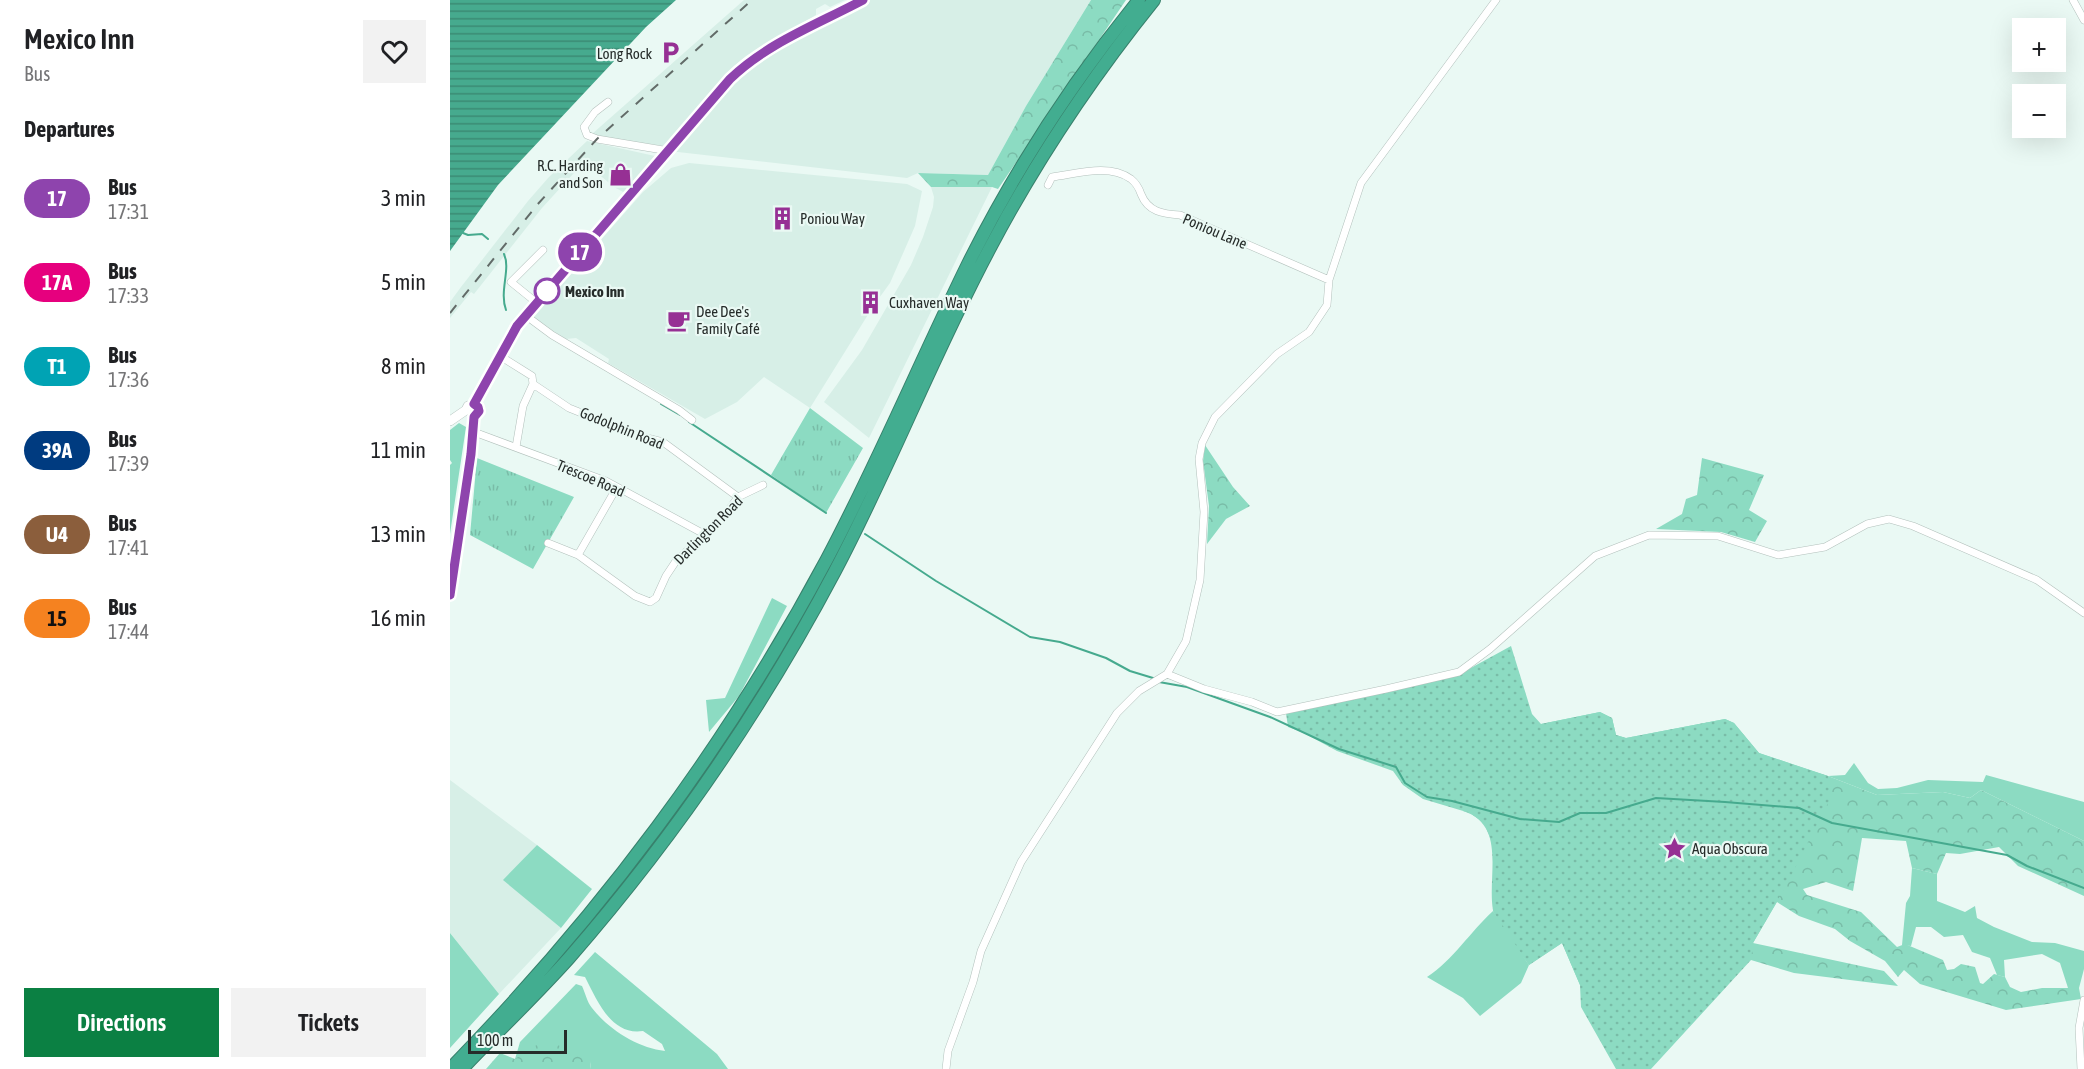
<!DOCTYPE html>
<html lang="en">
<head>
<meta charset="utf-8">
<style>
  body { margin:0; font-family:"Asap Condensed",sans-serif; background:#f2f2f2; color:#202124; height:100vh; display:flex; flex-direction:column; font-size:22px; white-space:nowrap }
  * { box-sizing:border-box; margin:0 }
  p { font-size:20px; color:#757577 }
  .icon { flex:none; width:33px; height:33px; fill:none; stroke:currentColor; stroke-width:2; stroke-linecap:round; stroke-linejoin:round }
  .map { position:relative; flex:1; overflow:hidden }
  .side { display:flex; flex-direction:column; background:#fff; width:450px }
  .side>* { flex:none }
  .badge { padding:0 12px; border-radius:20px; font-size:21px; line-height:39px }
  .fabs { position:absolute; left:1562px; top:18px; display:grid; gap:12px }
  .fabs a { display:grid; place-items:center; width:54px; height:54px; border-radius:0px; background:#fff; box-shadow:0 6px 24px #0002; font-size:30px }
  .scale { position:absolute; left:18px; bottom:15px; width:99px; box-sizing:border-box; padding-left:6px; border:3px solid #262c2a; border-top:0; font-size:16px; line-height:21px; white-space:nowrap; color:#262c2a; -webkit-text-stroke:4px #eaf9f4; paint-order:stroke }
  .map>.badge { position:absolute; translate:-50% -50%; box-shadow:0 0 0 3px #fff }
  h2 { padding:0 24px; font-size:22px; line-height:54px }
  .round { display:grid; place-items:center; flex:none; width:63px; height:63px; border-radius:0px; background:#f2f2f2 }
  .summary { display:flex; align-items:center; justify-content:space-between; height:102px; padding:0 24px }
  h1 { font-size:28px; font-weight:600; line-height:45px }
  .primary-button { display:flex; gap:12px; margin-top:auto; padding:12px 24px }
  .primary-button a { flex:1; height:69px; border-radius:0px; background:#0b8043; color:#fff; font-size:24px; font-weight:600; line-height:69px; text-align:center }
  .primary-button a+a { background:#f2f2f2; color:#202124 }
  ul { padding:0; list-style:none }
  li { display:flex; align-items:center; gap:18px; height:84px; padding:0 24px }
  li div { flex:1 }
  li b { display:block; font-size:22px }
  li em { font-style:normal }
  li .badge { min-width:66px; font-weight:700; text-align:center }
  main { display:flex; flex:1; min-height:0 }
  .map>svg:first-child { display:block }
</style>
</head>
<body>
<main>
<section class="side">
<div class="summary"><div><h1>Mexico Inn</h1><p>Bus</p></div><a class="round"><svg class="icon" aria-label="heart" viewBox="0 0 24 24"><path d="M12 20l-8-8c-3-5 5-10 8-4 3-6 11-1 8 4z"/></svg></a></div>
<h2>Departures</h2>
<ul>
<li><span class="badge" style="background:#8e44ad;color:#fff">17</span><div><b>Bus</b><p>17:31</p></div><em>3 min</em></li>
<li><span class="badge" style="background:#e6007e;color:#fff">17A</span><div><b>Bus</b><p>17:33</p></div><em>5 min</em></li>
<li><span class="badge" style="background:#00a3b4;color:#fff">T1</span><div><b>Bus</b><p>17:36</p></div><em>8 min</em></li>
<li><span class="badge" style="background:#003b80;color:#fff">39A</span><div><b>Bus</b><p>17:39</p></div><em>11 min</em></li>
<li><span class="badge" style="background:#8b5e3c;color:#fff">U4</span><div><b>Bus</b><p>17:41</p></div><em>13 min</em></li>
<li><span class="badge" style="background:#f58220;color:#111">15</span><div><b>Bus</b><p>17:44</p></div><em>16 min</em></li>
</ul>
<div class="primary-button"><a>Directions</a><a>Tickets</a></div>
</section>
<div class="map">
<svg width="1634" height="1069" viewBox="0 0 1634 1069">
  <defs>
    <pattern id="forest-crowns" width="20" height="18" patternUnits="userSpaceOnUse" patternTransform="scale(1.5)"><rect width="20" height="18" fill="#8cdbc2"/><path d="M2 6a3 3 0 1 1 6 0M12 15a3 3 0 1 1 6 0" fill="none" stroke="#79bca7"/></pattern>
    <pattern id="park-tufts" width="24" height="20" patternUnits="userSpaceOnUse" patternTransform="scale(1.5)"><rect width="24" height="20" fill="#8cdbc2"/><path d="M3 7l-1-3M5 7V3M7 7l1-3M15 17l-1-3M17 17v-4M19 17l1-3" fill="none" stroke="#79bca7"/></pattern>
    <pattern id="garden-dots" width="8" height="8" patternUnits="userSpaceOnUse" patternTransform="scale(1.5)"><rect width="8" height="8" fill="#8cdbc2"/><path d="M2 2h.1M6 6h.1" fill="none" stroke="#79bca7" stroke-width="1.8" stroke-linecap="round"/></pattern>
    <pattern id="water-rules" width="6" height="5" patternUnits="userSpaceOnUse" patternTransform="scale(1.5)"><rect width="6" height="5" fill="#46aa8e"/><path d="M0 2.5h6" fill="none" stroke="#3a8b74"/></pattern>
  </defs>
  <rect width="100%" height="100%" fill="#eaf9f4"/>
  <path fill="#d7efe7" d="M294 0H395L380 7 375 4 366 9V15L296 56 280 70 215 146 169 140 142 134Z
    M413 0H641L576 106 538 175 468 173 457 178 219 151 297 63Z
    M137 141 205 156 175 193 164 187 134 162 92 208 24 294 21 292 0 318V302L11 287 78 201 99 177Z
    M239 163 457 184 472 191 465 226 440 283 424 305 360 408 314 377 287 402 255 419 158 363 159 359 126 338 116 339 82 318 193 192 221 168Z
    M481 187H542L419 438 374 402 412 350 461 265 473 237 483 207 484 197Z
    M0 780 87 845 54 880 111 928 49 994 0 933Z"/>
  <path fill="#8cdbc2" d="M9 423 16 427 0 534V465L2 463 0 460V430Z
    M322 598 337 606 289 696 259 732 256 700 275 698Z
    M1404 763 1418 783 1428 789 1447 788 1478 780 1533 782 1536 775 1634 802V841L1531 790 1520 798 1493 792 1427 795 1378 776 1395 775Z
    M87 845 142 889 111 928 53 880Z
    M1462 868 1487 874V901L1515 912 1525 906 1527 918 1544 927 1582 942 1605 943 1634 951V969L1629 988H1618L1610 963 1592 954 1554 960 1555 977 1547 975 1540 958 1522 952 1513 935 1494 937 1481 927H1466L1461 946 1452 945 1456 903 1460 896Z
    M1043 911 1079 965 1071 983 1030 1016 1013 998 977 977C1003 960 1020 932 1043 911Z
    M0 933 49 994 0 1048Z
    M145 952 267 1054 278 1069H140L141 1062 65 1059 70 1042 126 984 132 986C135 992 137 1002 142 1008 158 1029 188 1048 215 1051L212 1044 193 1031C161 1036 147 1000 135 977L124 975Z"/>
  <path fill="url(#forest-crowns)" d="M641 0H676L548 189 542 187H481L468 173 538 175 576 106Z
    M755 445 783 487 800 506 776 519 757 544 759 506 753 461Z
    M1252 458 1314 475 1299 510 1317 521 1305 542 1271 532 1206 529 1232 514 1236 499 1247 495Z
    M1150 712 1162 718 1166 735 1176 738 1275 719 1284 723 1309 753 1378 776 1427 795 1493 792 1520 798 1531 790 1634 841V896L1568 866 1549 847 1510 854 1496 853 1487 874 1462 868 1456 841 1412 838 1403 891 1376 882 1353 889 1357 895 1411 912 1447 947 1455 944 1493 960 1497 970 1504 969 1511 964 1525 967 1530 983 1533 984 1544 974 1555 977 1560 987 1571 992 1592 988H1629L1631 999 1556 1010 1470 984 1454 970 1448 977 1435 961 1400 941 1385 929 1349 916 1327 902 1303 943 1434 971 1448 986 1344 973 1301 960 1130 985 1112 943 1079 965C1070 953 1046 922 1043 910 1037 876 1057 825 1013 811L1021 787 1091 724Z
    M96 1039 141 1062 140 1069H36L50 1053 65 1059Z"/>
  <path fill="url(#park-tufts)" d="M360 408 413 448 376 513 321 475Z
    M27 458 124 497 83 569 20 535Z"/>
  <path fill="url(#garden-dots)" d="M1061 646 1082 714 1091 724 1150 712 1162 718 1166 735 1176 738 1275 719 1284 723 1309 753 1378 776 1380 799 1337 884 1303 943 1301 960 1201 1069H1166L1131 1007 1130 985 1112 943 1079 965 1043 911V844L1034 823 1020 813 973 799 953 785 943 771 887 751 852 732 838 727 836 713 955 688 1019 669Z"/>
  <path fill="url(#water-rules)" d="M0 0H226L196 27 48 185 0 251Z"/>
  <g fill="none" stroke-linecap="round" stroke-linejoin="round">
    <path stroke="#46aa8e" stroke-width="2" d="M13 233 18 235 32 234 38 239
      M54 254C61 269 49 291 56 310
      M211 404 230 415
      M239 422 376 513
      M415 534 486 581 580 637 610 642 656 658 680 671 703 678
      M709 682 737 687 820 717 889 749 946 767 955 783 977 797 1002 801 1070 819 1109 822 1130 813H1156L1206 798 1275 802 1349 808 1382 823 1557 855 1577 866 1634 888"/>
    <defs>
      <path id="street" d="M1623 0 1634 20
        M158 102 145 112 134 127 137 135 147 139 219 151
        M598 185 602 177C626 174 659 163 681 179 686 183 689 188 691 194 698 212 713 214 730 215L879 280
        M87 303 61 282 93 250
        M75 315 102 335 229 410 242 420
        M50 356 82 376 83 384 73 406 66 447
        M83 384 119 408 189 436 213 442 288 497
        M24 432 156 481 254 534
        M167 487 128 555 185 596 200 602 206 598 216 576 226 561 273 518 288 497 313 485
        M98 543 128 555
        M717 674 754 689 802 702 827 712 936 689 1009 672 1040 649 1145 556 1199 535 1268 536 1328 555 1375 547 1417 524 1439 519 1463 526 1587 580 1634 613
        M496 1069 498 1051 523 982 531 951 571 862 667 713 689 691 717 674 736 641 750 580 754 512 749 459 752 443 765 417 827 354 859 332 877 305 879 280 911 183 1046 0
        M1631 1069 1629 1028 1634 1000"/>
      <path id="secondary" d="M0 421 16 410 18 406 24 404 58 339 75 315 280 79C317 43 368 24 413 0
        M0 595 24 432V417"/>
      <path id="highway" d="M0 1069C151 914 275 750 377 559 428 463 470 362 518 264 565 170 623 81 689 0
        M12 1069C47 1032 85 996 119 958 222 840 312 709 385 571 441 465 484 352 541 246 587 159 642 77 704 0"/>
    </defs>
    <use href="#street" stroke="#b3c1bc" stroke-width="8"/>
    <use href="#secondary" stroke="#b3c1bc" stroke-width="10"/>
    <use href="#highway" stroke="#38806c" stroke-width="14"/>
    <use href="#street" stroke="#fff" stroke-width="7"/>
    <use href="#secondary" stroke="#fff" stroke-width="9"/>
    <use href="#highway" stroke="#42ad90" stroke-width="12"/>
    <path stroke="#626b68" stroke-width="2" stroke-dasharray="10 10" stroke-linecap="butt" d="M0 313 87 205 147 139 302 0"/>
  </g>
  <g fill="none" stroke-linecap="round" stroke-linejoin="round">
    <defs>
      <path id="line" d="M0 595 21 454 24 417 29 411 28 407 24 404 67 326 280 79C317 43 368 24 413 0"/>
    </defs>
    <use href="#line" stroke="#fff" stroke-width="14"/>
    <use href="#line" stroke="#8e44ad" stroke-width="9"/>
  </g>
  <defs>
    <symbol id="parking-bare" viewBox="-9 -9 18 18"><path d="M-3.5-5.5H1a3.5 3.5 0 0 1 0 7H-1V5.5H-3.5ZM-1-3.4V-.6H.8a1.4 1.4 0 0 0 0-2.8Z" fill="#963094" stroke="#eaf9f4" stroke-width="2.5" paint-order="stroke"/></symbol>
    <symbol id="shop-bare" viewBox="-9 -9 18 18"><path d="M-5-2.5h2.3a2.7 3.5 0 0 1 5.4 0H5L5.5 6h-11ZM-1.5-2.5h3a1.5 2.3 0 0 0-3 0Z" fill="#963094" stroke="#eaf9f4" stroke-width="2.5" paint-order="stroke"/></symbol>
    <symbol id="building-bare" viewBox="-9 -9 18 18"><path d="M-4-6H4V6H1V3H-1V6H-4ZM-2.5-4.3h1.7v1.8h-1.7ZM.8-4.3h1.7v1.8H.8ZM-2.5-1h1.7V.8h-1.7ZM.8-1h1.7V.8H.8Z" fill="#963094" stroke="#eaf9f4" stroke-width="2.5" paint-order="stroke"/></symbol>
    <symbol id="cafe-bare" viewBox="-9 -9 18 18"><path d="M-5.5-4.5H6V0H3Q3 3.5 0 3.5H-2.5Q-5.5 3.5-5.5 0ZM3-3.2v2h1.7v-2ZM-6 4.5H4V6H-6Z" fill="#963094" stroke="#eaf9f4" stroke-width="2.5" paint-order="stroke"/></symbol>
    <symbol id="sight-bare" viewBox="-9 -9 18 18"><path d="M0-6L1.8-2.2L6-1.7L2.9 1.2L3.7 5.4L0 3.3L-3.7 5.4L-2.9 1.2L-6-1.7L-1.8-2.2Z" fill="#963094" stroke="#eaf9f4" stroke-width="2.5" paint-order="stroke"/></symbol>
  </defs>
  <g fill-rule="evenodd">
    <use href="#parking-bare" x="204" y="36" width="33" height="33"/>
    <use href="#shop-bare" x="154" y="158" width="33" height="33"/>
    <use href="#building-bare" x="316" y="202" width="33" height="33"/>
    <use href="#building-bare" x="404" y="286" width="33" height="33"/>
    <use href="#cafe-bare" x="212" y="304" width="33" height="33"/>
    <use href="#sight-bare" x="1208" y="832" width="33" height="33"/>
  </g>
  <circle fill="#fff" stroke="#8e44ad" stroke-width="3" cx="97" cy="291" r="12"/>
  <g text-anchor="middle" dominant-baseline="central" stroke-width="4.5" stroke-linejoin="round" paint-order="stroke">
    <g font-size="15" fill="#262c2a" stroke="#eaf9f4" text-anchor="start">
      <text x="202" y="53" text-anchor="end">Long Rock</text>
      <text x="153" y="165" text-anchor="end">R.C. Harding<tspan x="153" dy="17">and Son</tspan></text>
      <text x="350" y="218">Poniou Way</text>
      <text x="439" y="302">Cuxhaven Way</text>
      <text x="246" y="311">Dee Dee's<tspan x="246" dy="17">Family Café</tspan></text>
      <text x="1242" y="848">Aqua Obscura</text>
    </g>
    <g font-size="15" fill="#262c2a" stroke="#eaf9f4">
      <text transform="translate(765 231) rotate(23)">Poniou Lane</text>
      <text transform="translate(172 428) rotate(22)">Godolphin Road</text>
      <text transform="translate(141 478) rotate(23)">Trescoe Road</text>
      <text transform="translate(258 530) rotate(-45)">Darlington Road</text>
    </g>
    <g font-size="15" font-weight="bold" fill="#262c2a" stroke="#eaf9f4" text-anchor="start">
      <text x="115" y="291">Mexico Inn</text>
    </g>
  </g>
</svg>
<div class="fabs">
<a>+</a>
<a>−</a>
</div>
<div class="scale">100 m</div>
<b class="badge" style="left:130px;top:252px;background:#8e44ad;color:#fff">17</b>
</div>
</main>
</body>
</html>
